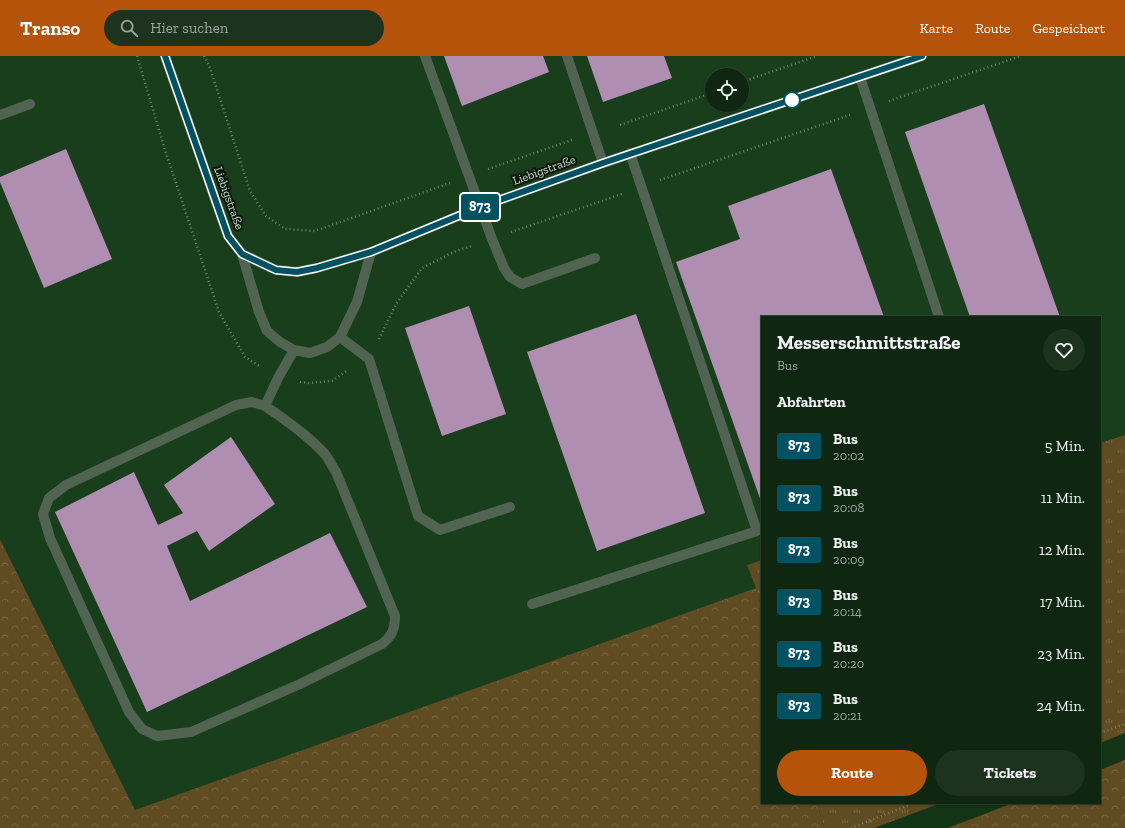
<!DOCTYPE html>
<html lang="de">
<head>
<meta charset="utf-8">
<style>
  body { margin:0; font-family:"Zilla Slab",serif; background:#1d331e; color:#f1f3f6; height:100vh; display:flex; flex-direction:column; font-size:15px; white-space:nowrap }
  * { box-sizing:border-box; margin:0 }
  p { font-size:13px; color:#9ba59f }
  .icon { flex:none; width:22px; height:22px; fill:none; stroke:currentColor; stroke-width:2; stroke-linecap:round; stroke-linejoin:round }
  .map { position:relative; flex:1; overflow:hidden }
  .panel { position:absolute; left:761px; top:260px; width:340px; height:488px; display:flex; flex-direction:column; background:#0f2710; border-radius:0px; box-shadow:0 1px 3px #0004,0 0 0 1px #2f4430 }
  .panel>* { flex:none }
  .badge { padding:0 8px; border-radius:3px; font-size:14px; line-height:26px }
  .tools { position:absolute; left:705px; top:12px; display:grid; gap:8px }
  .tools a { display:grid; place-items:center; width:44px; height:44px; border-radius:50%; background:#0f2710; box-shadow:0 1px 3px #0004,0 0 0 1px #2f4430; font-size:20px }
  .map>.badge { position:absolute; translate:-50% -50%; box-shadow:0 0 0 2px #fff }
  h2 { padding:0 16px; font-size:15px; line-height:36px }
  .round { display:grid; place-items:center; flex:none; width:42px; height:42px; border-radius:21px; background:#1d331e }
  .head { display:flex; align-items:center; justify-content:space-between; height:68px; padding:0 16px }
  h1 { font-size:19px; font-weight:700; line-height:30px }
  .primary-button { display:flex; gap:8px; margin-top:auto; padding:8px 16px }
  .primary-button a { flex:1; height:46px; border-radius:24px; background:#b45309; color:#fff; font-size:16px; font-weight:700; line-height:46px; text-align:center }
  .primary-button a+a { background:#1d331e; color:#f1f3f6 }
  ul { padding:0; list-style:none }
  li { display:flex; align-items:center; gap:12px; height:52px; padding:0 16px }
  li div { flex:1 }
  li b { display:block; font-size:15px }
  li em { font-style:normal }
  li .badge { min-width:44px; font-weight:700; text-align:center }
  header { display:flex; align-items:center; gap:24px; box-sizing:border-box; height:56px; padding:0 20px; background:#b45309; color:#fff }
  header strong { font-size:19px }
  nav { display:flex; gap:22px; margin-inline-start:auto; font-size:14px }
  .search { width:280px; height:36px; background:#1d331e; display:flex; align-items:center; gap:10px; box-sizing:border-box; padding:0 14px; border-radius:22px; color:#9ba59f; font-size:15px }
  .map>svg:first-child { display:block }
</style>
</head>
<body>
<header>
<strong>Transo</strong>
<div class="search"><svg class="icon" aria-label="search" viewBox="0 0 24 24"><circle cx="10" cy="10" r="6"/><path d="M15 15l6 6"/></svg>Hier suchen</div>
<nav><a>Karte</a><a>Route</a><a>Gespeichert</a></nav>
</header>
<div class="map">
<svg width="1125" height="772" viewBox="0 0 1125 772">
  <defs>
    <pattern id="grass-tufts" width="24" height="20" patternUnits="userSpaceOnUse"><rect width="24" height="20" fill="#5f4c22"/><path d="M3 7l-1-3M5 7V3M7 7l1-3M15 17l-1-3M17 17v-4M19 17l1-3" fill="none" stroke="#756541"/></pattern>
    <pattern id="forest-crowns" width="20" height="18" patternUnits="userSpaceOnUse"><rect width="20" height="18" fill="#5f4c22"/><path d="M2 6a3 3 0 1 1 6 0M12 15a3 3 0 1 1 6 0" fill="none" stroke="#756541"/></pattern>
  </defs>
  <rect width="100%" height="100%" fill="#143416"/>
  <path fill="#183e1c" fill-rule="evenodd" d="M0 0H1125V379L1100 387V261H762V504L747 509 756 532 135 754 0 483ZM712 19H742V49H712Z"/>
  <path fill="url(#grass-tufts)" d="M1125 379V677L1100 687V387Z
    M762 504V554L756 532 747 509Z
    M817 747H941L874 772H824Z"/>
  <path fill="url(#forest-crowns)" d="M0 483 135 754 756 532 762 554V747H817L824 772H0Z
    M1125 704V772H948L1013 747H1100V714Z"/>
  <path fill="#b08eb1" d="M444 0H543L549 16 462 50Z
    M587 0H664L672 22 603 46Z
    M984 48 1060 261H970L905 76Z
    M66 93 112 203 44 232 0 126V121Z
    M831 113 884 261H762V448L676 206 740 183 728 150Z
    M469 250 506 358 442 380 405 272Z
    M636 258 705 457 597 495 527 296Z
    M231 381 275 448 209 495 197 475 167 490 190 545 330 477 367 551 147 656 55 456 134 416 158 469 183 457 164 429Z"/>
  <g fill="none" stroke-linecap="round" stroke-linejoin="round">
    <path stroke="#6c866d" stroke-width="2.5" stroke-dasharray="1 3" stroke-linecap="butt" d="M137 0 165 94 219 256 245 301 261 311
      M204 0 209 9 250 135 266 160 285 173 315 175 450 127
      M742 26 817 0
      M889 45 1021 0
      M620 69 712 37
      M488 113 572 84
      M660 124 850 59
      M511 176 622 138
      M379 283 396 248 422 212 456 195 472 190
      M300 326 308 327 332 325 348 314
      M1100 677 1125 668
      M851 772 914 747"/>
    <path stroke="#516452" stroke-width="10" d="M425 0 492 183 504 212 510 221 522 228 595 202
      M860 21 939 261
      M0 59 30 48
      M242 198 259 256 267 275 280 286 294 294 310 297 327 291 340 281 357 246 371 196
      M340 281 369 303 418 460 440 474 510 451
      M265 350 252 346 236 349 66 429 49 442 43 458 50 482 129 656 142 673 157 680 191 676 300 628 382 588C392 580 395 573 395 560L336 416C332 410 329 403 324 397 307 379 286 364 265 350L278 322 294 294
      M532 548 757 475 630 97"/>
    <path stroke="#516452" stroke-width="10" d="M165 0 228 180 242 198 276 214 297 216 317 212 371 196 480 151 603 107 922 0
      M567 0 603 107"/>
  </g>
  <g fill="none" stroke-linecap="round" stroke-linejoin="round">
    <defs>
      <path id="line" d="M165 0 228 180 242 198 276 214 297 216 317 212 371 196 480 151 603 107 922 0"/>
    </defs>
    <use href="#line" stroke="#fff" stroke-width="9"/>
    <use href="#line" stroke="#005262" stroke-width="6"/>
  </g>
  <circle fill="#fff" stroke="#005262" stroke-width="2" cx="792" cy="44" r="8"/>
  <g text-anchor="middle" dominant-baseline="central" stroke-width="4" stroke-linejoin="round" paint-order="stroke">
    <g font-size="12" fill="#ccdecc" stroke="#0a180b">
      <text transform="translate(544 114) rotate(-20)">Liebigstraße</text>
      <text transform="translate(229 142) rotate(70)">Liebigstraße</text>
    </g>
  </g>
</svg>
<div class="tools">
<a><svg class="icon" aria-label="locate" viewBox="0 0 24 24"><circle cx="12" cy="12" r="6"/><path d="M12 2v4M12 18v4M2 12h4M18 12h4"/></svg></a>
</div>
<b class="badge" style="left:480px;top:151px;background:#005262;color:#fff">873</b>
<section class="panel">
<div class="head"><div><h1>Messerschmittstraße</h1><p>Bus</p></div><a class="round"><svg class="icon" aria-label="heart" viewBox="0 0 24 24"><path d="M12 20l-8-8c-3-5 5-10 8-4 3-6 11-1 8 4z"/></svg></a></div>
<h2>Abfahrten</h2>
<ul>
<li><span class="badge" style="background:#005262;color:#fff">873</span><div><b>Bus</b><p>20:02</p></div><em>5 Min.</em></li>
<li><span class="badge" style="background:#005262;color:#fff">873</span><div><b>Bus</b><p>20:08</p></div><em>11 Min.</em></li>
<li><span class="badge" style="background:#005262;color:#fff">873</span><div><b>Bus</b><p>20:09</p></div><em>12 Min.</em></li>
<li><span class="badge" style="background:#005262;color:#fff">873</span><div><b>Bus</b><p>20:14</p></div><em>17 Min.</em></li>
<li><span class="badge" style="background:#005262;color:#fff">873</span><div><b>Bus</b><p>20:20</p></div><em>23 Min.</em></li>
<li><span class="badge" style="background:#005262;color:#fff">873</span><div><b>Bus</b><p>20:21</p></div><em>24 Min.</em></li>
</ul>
<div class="primary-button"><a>Route</a><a>Tickets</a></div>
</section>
</div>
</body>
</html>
